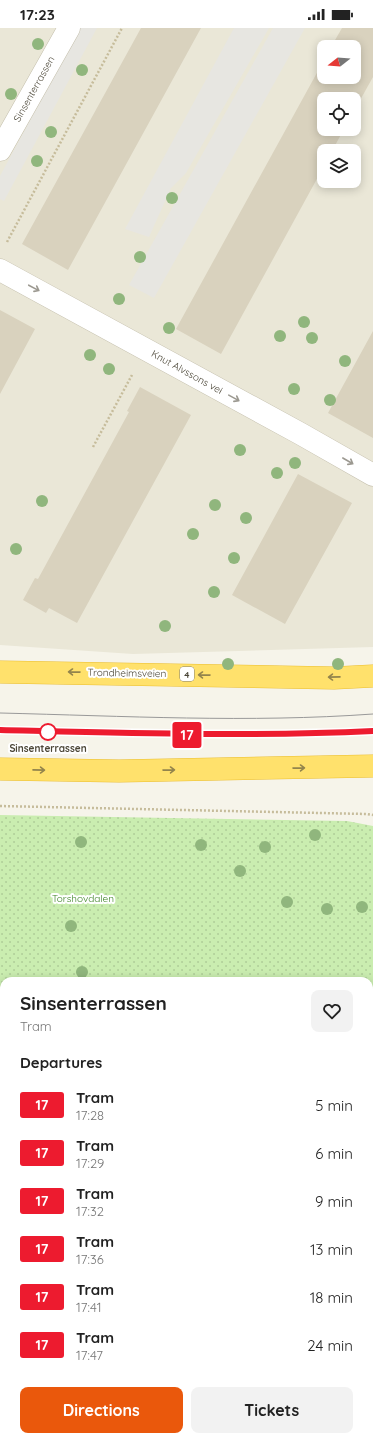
<!DOCTYPE html>
<html lang="en">
<head>
<meta charset="utf-8">
<style>
  body { margin:0; font-family:Quicksand,sans-serif; background:#f2f2f2; color:#222; height:100vh; display:flex; flex-direction:column; font-size:15px; white-space:nowrap }
  * { box-sizing:border-box; margin:0 }
  p { font-size:13px; color:#767676 }
  .icon { flex:none; width:22px; height:22px; fill:none; stroke:currentColor; stroke-width:2; stroke-linecap:round; stroke-linejoin:round }
  .map { position:relative; flex:1; overflow:hidden }
  .drawer { position:absolute; left:0px; top:949px; width:373px; height:464px; display:flex; flex-direction:column; background:#fff; border-radius:12px 12px 0 0; box-shadow:0 2px 10px #0003 }
  .drawer>* { flex:none }
  .badge { padding:0 8px; border-radius:3px; font-size:14px; line-height:26px }
  .needle { width:26px; rotate:253deg }
  .controls { position:absolute; left:317px; top:12px; display:grid; gap:8px }
  .controls a { display:grid; place-items:center; width:44px; height:44px; border-radius:8px; background:#fff; box-shadow:0 2px 10px #0003; font-size:20px }
  .map>.badge { position:absolute; translate:-50% -50%; box-shadow:0 0 0 2px #fff }
  h2 { padding:0 20px; font-size:15px; line-height:36px }
  .round { display:grid; place-items:center; flex:none; width:42px; height:42px; border-radius:8px; background:#f2f2f2 }
  .overview { display:flex; align-items:center; justify-content:space-between; height:68px; padding:0 20px }
  h1 { font-size:19px; font-weight:700; line-height:30px }
  .cta { display:flex; gap:8px; margin-top:auto; padding:8px 20px }
  .cta a { flex:1; height:46px; border-radius:8px; background:#ea580c; color:#fff; font-size:16px; font-weight:700; line-height:46px; text-align:center }
  .cta a+a { background:#f2f2f2; color:#222 }
  ul { padding:0; list-style:none }
  li { display:flex; align-items:center; gap:12px; height:48px; padding:0 20px }
  li div { flex:1 }
  li b { display:block; font-size:15px }
  li em { font-style:normal }
  li .badge { min-width:44px; font-weight:700; text-align:center }
  .status { display:flex; justify-content:space-between; align-items:center; height:28px; padding:0 20px; background:#fff; direction:ltr }
  .status svg { height:11px; fill:currentColor }
  .map>svg:first-child { display:block }
</style>
</head>
<body>
<div class="status"><b>17:23</b><svg viewBox="0 0 49 12"><path d="M0 12V9h3v3zM5 12V6h3v6zM10 12V3h3v9zM15 12V0h3v12zM26 1h20v11H26zM47 4h2v5h-2z"/></svg></div>
<div class="map">
<svg width="373" height="1413" viewBox="0 0 373 1413">
  <defs>
    <pattern id="park-dots" width="8" height="8" patternUnits="userSpaceOnUse"><rect width="8" height="8" fill="#caedb0"/><path d="M2 2h.1M6 6h.1" fill="none" stroke="#afcd98" stroke-width="1.8" stroke-linecap="round"/></pattern>
  </defs>
  <rect width="100%" height="100%" fill="#f6f4ea"/>
  <path fill="#eae7d7" fill-rule="evenodd" d="M0 0H373V619L133 626 0 617ZM324 19H354V49H324ZM324 71H354V101H324ZM324 123H354V153H324Z"/>
  <path fill="url(#park-dots)" fill-rule="evenodd" d="M0 787 347 793 373 798V1413H0ZM4 953H369V1409H4Z"/>
  <path fill="#e7e6e1" d="M80 0H97L4 173 0 171V148Z
    M234 0H269L186 145 171 160 149 209 125 201Z
    M273 0H305L154 270 129 257Z"/>
  <path fill="#d9d2be" d="M141 0H201L68 242 22 216Z
    M342 0H373V49L354 83V71H324V101H344L332 123H324V138L221 326 176 301 324 32V49H354V19H331Z
    M0 282 35 301 0 366Z
    M373 303V410L328 385Z
    M140 359 191 387 77 595 49 580 46 585 23 572 35 550 38 551 129 384 127 383Z
    M298 446 352 475 285 596 232 567Z"/>
  <g fill="none" stroke-linecap="round" stroke-linejoin="round">
    <defs>
      <path id="minor" d="M0 122 69 0
        M0 242 301 406 373 447"/>
      <path id="highway" d="M0 644 334 650 373 648
        M0 741 119 743 373 738"/>
    </defs>
    <use href="#minor" stroke="#c3beab" stroke-width="23"/>
    <use href="#highway" stroke="#ebbe2f" stroke-width="23"/>
    <path stroke="#c6bc9b" stroke-width="2.5" stroke-dasharray="2 2" stroke-linecap="butt" d="M7 214 122 0
      M93 419 132 347
      M0 778 366 786 373 787
      M0 968 4 970
      M369 1063 373 1060
      M369 1105 373 1106
      M369 1305 373 1304
      M0 1350 4 1346
      M0 1395 4 1398
      M17 1409 22 1413
      M81 1413 82 1409
      M101 1413 108 1409"/>
    <use href="#minor" stroke="#fff" stroke-width="22"/>
    <use href="#highway" stroke="#ffe16c" stroke-width="22"/>
    <path stroke="#999" stroke-width="1" d="M0 685C124 688 249 695 373 686
      M0 702C124 705 249 709 373 703"/>
  </g>
  <g fill="#90b67d">
    <circle cx="38" cy="16" r="6"/>
    <circle cx="82" cy="42" r="6"/>
    <circle cx="11" cy="66" r="6"/>
    <circle cx="51" cy="104" r="6"/>
    <circle cx="37" cy="133" r="6"/>
    <circle cx="172" cy="170" r="6"/>
    <circle cx="140" cy="229" r="6"/>
    <circle cx="119" cy="271" r="6"/>
    <circle cx="304" cy="294" r="6"/>
    <circle cx="169" cy="300" r="6"/>
    <circle cx="280" cy="308" r="6"/>
    <circle cx="312" cy="310" r="6"/>
    <circle cx="90" cy="327" r="6"/>
    <circle cx="345" cy="333" r="6"/>
    <circle cx="109" cy="341" r="6"/>
    <circle cx="294" cy="361" r="6"/>
    <circle cx="330" cy="372" r="6"/>
    <circle cx="240" cy="422" r="6"/>
    <circle cx="295" cy="435" r="6"/>
    <circle cx="277" cy="445" r="6"/>
    <circle cx="42" cy="473" r="6"/>
    <circle cx="215" cy="477" r="6"/>
    <circle cx="246" cy="490" r="6"/>
    <circle cx="193" cy="506" r="6"/>
    <circle cx="16" cy="521" r="6"/>
    <circle cx="234" cy="530" r="6"/>
    <circle cx="214" cy="564" r="6"/>
    <circle cx="165" cy="598" r="6"/>
    <circle cx="228" cy="636" r="6"/>
    <circle cx="338" cy="636" r="6"/>
    <circle cx="315" cy="807" r="6"/>
    <circle cx="81" cy="814" r="6"/>
    <circle cx="201" cy="817" r="6"/>
    <circle cx="265" cy="819" r="6"/>
    <circle cx="240" cy="843" r="6"/>
    <circle cx="287" cy="874" r="6"/>
    <circle cx="362" cy="879" r="6"/>
    <circle cx="327" cy="881" r="6"/>
    <circle cx="71" cy="898" r="6"/>
    <circle cx="82" cy="944" r="6"/>
  </g>
  <defs><path id="oneway-shaft" d="M-6 0H5M1.5-3L5.5 0L1.5 3" fill="none" stroke-width="1.6" stroke-linecap="round" stroke-linejoin="round"/></defs>
  <g stroke="#9c9991">
    <use href="#oneway-shaft" transform="translate(34 260) rotate(28)"/>
    <use href="#oneway-shaft" transform="translate(234 370) rotate(29)"/>
    <use href="#oneway-shaft" transform="translate(348 433) rotate(30)"/>
  </g>
  <g stroke="#93844c">
    <use href="#oneway-shaft" transform="translate(74 644) rotate(-179)"/>
    <use href="#oneway-shaft" transform="translate(204 647) rotate(-179)"/>
    <use href="#oneway-shaft" transform="translate(334 649) rotate(179)"/>
    <use href="#oneway-shaft" transform="translate(299 740) rotate(-1)"/>
    <use href="#oneway-shaft" transform="translate(39 742) rotate(1)"/>
    <use href="#oneway-shaft" transform="translate(169 742) rotate(-1)"/>
  </g>
  <g fill="none" stroke-linecap="round" stroke-linejoin="round">
    <defs>
      <path id="line" d="M0 702C124 705 249 709 373 703"/>
    </defs>
    <use href="#line" stroke="#fff" stroke-width="9"/>
    <use href="#line" stroke="#ed1b2f" stroke-width="6"/>
  </g>
  <circle fill="#fff" stroke="#ed1b2f" stroke-width="2" cx="48" cy="704" r="8"/>
  <g text-anchor="middle" dominant-baseline="central" stroke-width="4" stroke-linejoin="round" paint-order="stroke">
    <rect fill="#fff" stroke="#817e73" stroke-width="1" x="180" y="639" width="14" height="14" rx="3"/>
    <g font-size="9" font-weight="bold" fill="#4b4637">
      <text x="187" y="646">4</text>
    </g>
    <g font-size="10" fill="#4b4637" stroke="#fff">
      <text transform="translate(34 61) rotate(-61)">Sinsenterrassen</text>
      <text transform="translate(187 344) rotate(29)">Knut Alvssons vei</text>
      <text transform="translate(127 645) rotate(1)">Trondheimsveien</text>
    </g>
    <g font-size="10" font-weight="bold" fill="#4b4637" stroke="#fff">
      <text x="48" y="720">Sinsenterrassen</text>
    </g>
    <g font-size="10" fill="#3c8324" stroke="#fff">
      <text x="83" y="870">Torshovdalen</text>
    </g>
  </g>
</svg>
<div class="controls">
<a><svg class="needle" viewBox="-14 -14 28 28"><path d="M0-13l5 13h-10z" fill="#e53935"/><path d="M0 13l5-13h-10z" fill="#767676"/></svg></a>
<a><svg class="icon" aria-label="locate" viewBox="0 0 24 24"><circle cx="12" cy="12" r="6"/><path d="M12 2v4M12 18v4M2 12h4M18 12h4"/></svg></a>
<a><svg class="icon" aria-label="layers" viewBox="0 0 24 24"><path d="M12 4l9 5-9 5-9-5zM3 14l9 5 9-5"/></svg></a>
</div>
<b class="badge" style="left:187px;top:707px;background:#ed1b2f;color:#fff">17</b>
<section class="drawer">
<div class="overview"><div><h1>Sinsenterrassen</h1><p>Tram</p></div><a class="round"><svg class="icon" aria-label="heart" viewBox="0 0 24 24"><path d="M12 20l-8-8c-3-5 5-10 8-4 3-6 11-1 8 4z"/></svg></a></div>
<h2>Departures</h2>
<ul>
<li><span class="badge" style="background:#ed1b2f;color:#fff">17</span><div><b>Tram</b><p>17:28</p></div><em>5 min</em></li>
<li><span class="badge" style="background:#ed1b2f;color:#fff">17</span><div><b>Tram</b><p>17:29</p></div><em>6 min</em></li>
<li><span class="badge" style="background:#ed1b2f;color:#fff">17</span><div><b>Tram</b><p>17:32</p></div><em>9 min</em></li>
<li><span class="badge" style="background:#ed1b2f;color:#fff">17</span><div><b>Tram</b><p>17:36</p></div><em>13 min</em></li>
<li><span class="badge" style="background:#ed1b2f;color:#fff">17</span><div><b>Tram</b><p>17:41</p></div><em>18 min</em></li>
<li><span class="badge" style="background:#ed1b2f;color:#fff">17</span><div><b>Tram</b><p>17:47</p></div><em>24 min</em></li>
</ul>
<div class="cta"><a>Directions</a><a>Tickets</a></div>
</section>
</div>
</body>
</html>
